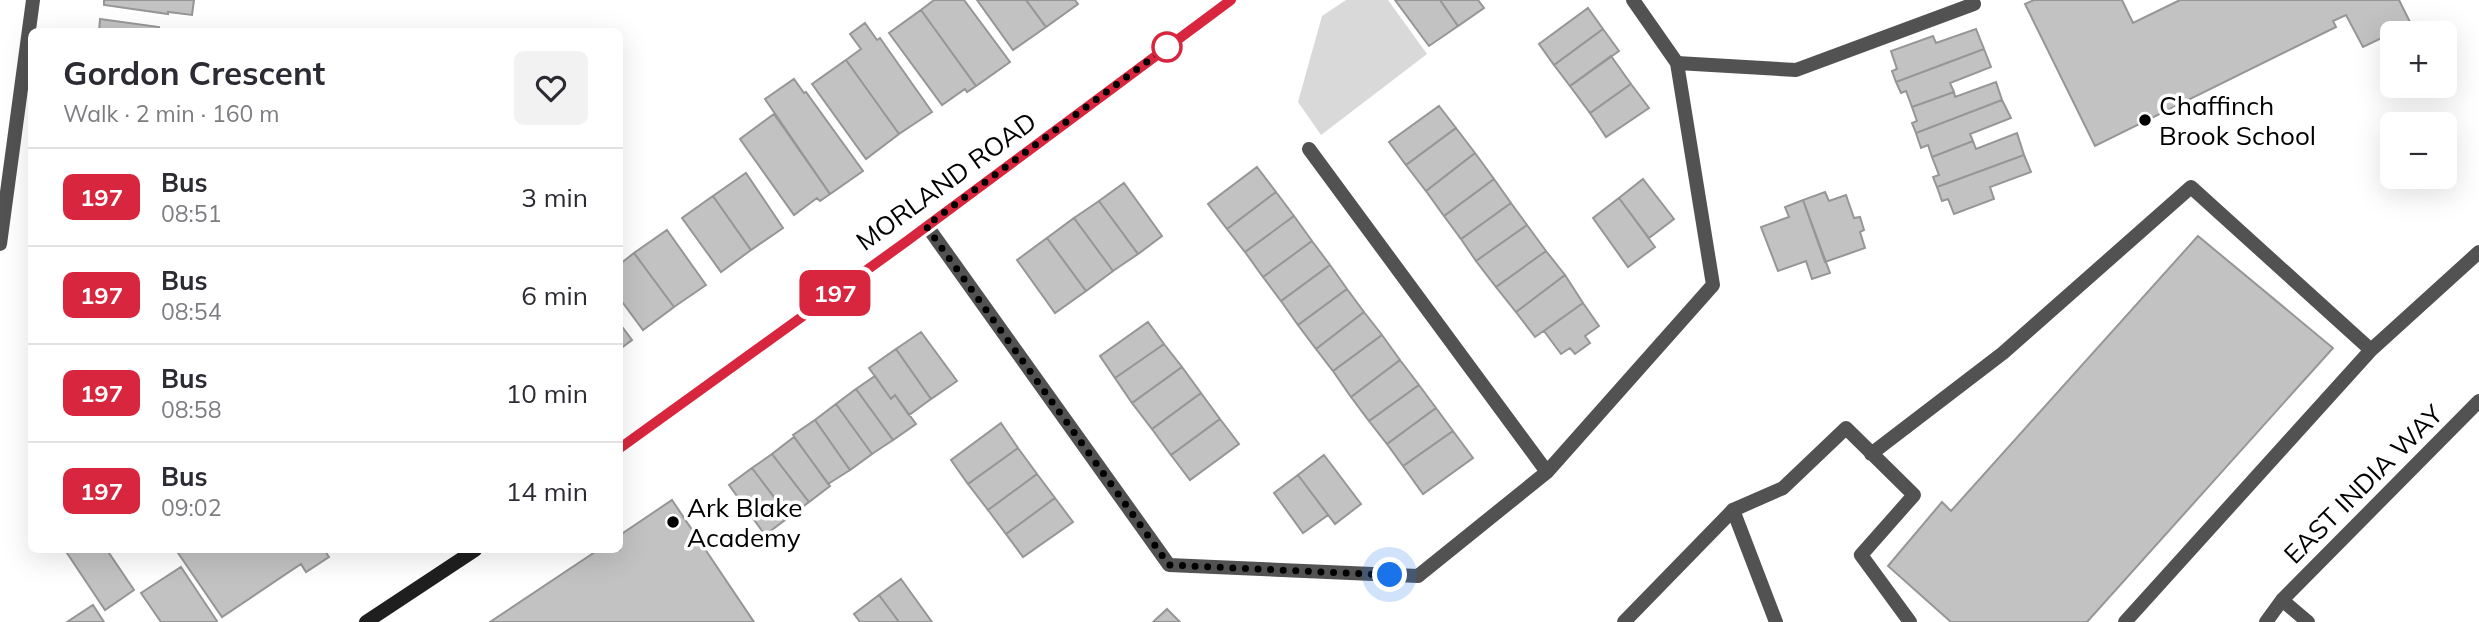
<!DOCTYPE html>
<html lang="en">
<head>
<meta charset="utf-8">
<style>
  body { margin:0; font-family:Mulish,sans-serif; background:#f2f2f3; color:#2b2b33; height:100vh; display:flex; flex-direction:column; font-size:26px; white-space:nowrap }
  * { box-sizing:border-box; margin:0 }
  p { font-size:23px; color:#7c7c81 }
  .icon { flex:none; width:38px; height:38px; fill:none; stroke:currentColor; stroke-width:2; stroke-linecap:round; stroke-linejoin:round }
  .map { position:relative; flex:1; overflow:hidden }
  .drawer { position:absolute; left:28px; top:28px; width:595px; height:525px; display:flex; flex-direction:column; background:#fff; border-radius:10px; box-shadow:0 7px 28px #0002 }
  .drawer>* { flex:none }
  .badge { padding:0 14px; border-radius:10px; font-size:24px; line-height:46px }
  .fabs { position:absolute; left:2380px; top:21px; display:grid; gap:14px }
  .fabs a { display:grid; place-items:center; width:77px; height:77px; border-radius:10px; background:#fff; box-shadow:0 7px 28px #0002; font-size:35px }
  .you { position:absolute; width:35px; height:35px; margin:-18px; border:5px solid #fff; border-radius:50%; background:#1a73e8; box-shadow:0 0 0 10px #1a73e833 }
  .map>.badge { position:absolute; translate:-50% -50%; box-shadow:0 0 0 4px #fff }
  .round { display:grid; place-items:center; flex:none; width:74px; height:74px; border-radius:10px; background:#f2f2f3 }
  .overview { display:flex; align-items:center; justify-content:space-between; height:119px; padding:0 35px }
  h1 { font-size:33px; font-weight:700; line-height:52px }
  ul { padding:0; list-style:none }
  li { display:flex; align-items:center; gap:21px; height:98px; padding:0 35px; border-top:2px solid #e1e1e2 }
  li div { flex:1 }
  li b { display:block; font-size:26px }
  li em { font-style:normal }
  li .badge { min-width:77px; font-weight:700; text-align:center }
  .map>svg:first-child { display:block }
</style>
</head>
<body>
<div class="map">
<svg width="2479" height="622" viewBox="0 0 2479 622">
  <rect width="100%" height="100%" fill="#fff"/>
  <path fill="#d9d9d9" d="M1346 0H1388L1427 54 1321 135 1298 102 1322 16Z"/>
  <path fill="#c2c2c2" stroke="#969696" stroke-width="2" d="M104 0H194L192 15 168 12V14L104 5Z
    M934 0H964L1010 62 976 86 921 10Z
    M977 0H1026L1046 27 1013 50Z
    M1026 0H1075L1078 4 1046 27Z
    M1395 0H1440L1458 26 1429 46Z
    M1440 0H1478L1484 8 1458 26Z
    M2034 0H2122L2133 23 2180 0H2399L2411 24 2363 47 2346 15 2333 21 2336 27 2095 146 2025 4Z
    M1588 8 1603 29 1554 65 1539 44Z
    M921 10 976 86 967 92 965 89 942 105 889 33Z
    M100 19 159 27V32H99Z
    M865 23 877 40 880 38 932 112 899 134 846 60 861 49 850 34Z
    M1603 29 1619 51 1570 86 1554 65Z
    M1976 29 1984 49 1896 82 1892 71 1897 69 1891 51 1933 36 1936 43Z
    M1984 49 1991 67 1950 83 1954 92 1912 107 1906 91 1901 93 1896 82Z
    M1611 56 1631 84 1590 113 1570 86Z
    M846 60 899 134 866 159 812 84Z
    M794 79 804 93 806 92 863 171 830 194 765 99Z
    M1996 82 2002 100 1916 133 1912 123 1917 121 1912 107 1954 92 1955 97Z
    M1631 84 1649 108 1606 137 1590 113Z
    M2002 100 2011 118 1970 134 1973 141 1932 157 1928 145 1921 148 1916 133Z
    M1439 106 1456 128 1406 165 1389 142Z
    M774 114 830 194 820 201 817 198 794 215 740 139Z
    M1456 128 1475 153 1426 191 1406 165Z
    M2017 133 2024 155 1937 187 1933 177 1939 175 1932 157 1973 141 1976 149Z
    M1475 153 1494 179 1444 216 1426 191Z
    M2024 155 2031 172 1990 187 1994 199 1954 214 1948 199 1942 201 1937 187Z
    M1257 167 1276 192 1227 229 1208 204Z
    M746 173 783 228 751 250 713 196Z
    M1494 179 1511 203 1461 239 1444 216Z
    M1643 179 1674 219 1649 238 1619 198Z
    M1124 183 1162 236 1138 254 1099 201Z
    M1276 192 1294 216 1245 252 1227 229Z
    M1825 192 1829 201 1846 195 1854 218 1860 217 1864 230 1860 232 1865 248 1825 262 1803 200Z
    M713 196 751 250 721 272 682 218Z
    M1619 198 1655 247 1628 267 1593 218Z
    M1803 200 1830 273 1812 279 1806 261 1778 271 1761 227 1789 217 1785 207Z
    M1099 201 1138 254 1113 271 1074 218Z
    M1511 203 1527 225 1476 261 1461 239Z
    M1294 216 1312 241 1263 277 1245 252Z
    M1074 218 1113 271 1086 291 1047 238Z
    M1527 225 1546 251 1496 287 1476 261Z
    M667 230 706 285 674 307 634 253Z
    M2198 236 2333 348 2087 622H1951L1888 566 1942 502 1951 511Z
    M1047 238 1086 291 1055 313 1017 260Z
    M1312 241 1330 265 1281 301 1263 277Z
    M1546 251 1565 275 1516 312 1496 287Z
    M634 253 674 307 643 330 620 299V264Z
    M1330 265 1347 289 1298 325 1281 301Z
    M1565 275 1583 303 1535 337 1516 312Z
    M1347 289 1364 312 1316 349 1298 325Z
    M1583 303 1599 326 1585 336 1590 343 1575 354 1570 348 1561 354 1544 331Z
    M1364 312 1382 335 1333 371 1316 349Z
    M1148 322 1164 344 1115 378 1100 356Z
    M620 324 632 340 620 349Z
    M921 332 957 381 931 399 896 349Z
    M1382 335 1400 360 1351 397 1333 371Z
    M1164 344 1182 367 1132 403 1115 378Z
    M896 349 931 399 909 415 895 395 891 399 869 368Z
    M1400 360 1419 385 1369 421 1351 397Z
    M1182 367 1201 393 1152 429 1132 403Z
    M875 376 891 399 895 395 916 424 893 440 856 389Z
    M1419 385 1436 408 1387 444 1369 421Z
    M856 389 893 440 872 454 836 404Z
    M1201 393 1220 419 1171 455 1152 429Z
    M836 404 872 454 850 470 815 420Z
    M1436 408 1453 431 1403 466 1387 444Z
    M1220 419 1239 444 1190 480 1171 455Z
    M815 420 850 470 828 484 793 435Z
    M1001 423 1018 448 968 484 951 460Z
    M1453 431 1473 458 1423 494 1403 466Z
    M794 437 830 486 809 502 772 454Z
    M1018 448 1037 474 988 510 968 484Z
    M772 454 809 502 789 517 752 468Z
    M1324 455 1361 504 1335 524 1298 475Z
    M752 468 789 517 765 535 729 485Z
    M1037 474 1055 498 1006 534 988 510Z
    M1298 475 1328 515 1303 533 1274 493Z
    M1055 498 1073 522 1023 557 1006 534Z
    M672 500 754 622H490L598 550H620V535Z
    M65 550H107L134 590 105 610Z
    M176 550H326L325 551 329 557 306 572 301 564 222 617Z
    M181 567 217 621 216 622H161L141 593Z
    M901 579 932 622H899L879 595Z
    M879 595 899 622H860L854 614Z
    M93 605 104 622H67Z
    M1167 609 1180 622H1153Z"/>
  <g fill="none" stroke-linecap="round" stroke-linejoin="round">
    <path stroke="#525252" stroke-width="14" d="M1677 63 1796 70 1974 4
      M2371 350 2479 252
      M1871 454 2003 353 2191 187 2371 350 2125 622
      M1733 510 1783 488 1846 428 1914 495 1861 555 1910 622"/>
    <path stroke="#525252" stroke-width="14" d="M1309 149 1547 472
      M927 226 1169 565 1418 576 1547 472 1713 285 1677 63 1633 0
      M0 244 33 0
      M2282 600 2308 622
      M1624 622 1733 510 1776 622
      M2266 622 2282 600 2479 401"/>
    <path stroke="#1f1f1f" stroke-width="14" d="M620 448 927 226 1231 0
      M366 622 475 550"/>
  </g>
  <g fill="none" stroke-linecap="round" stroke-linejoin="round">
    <defs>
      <path id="line" d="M620 448 907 241 1231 0"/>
    </defs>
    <use href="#line" stroke="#fff" stroke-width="16"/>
    <use href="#line" stroke="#d7263d" stroke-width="10"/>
    <path stroke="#000" stroke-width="7" stroke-dasharray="0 12.6" d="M1167 47 926 226 1169 565 1390 575"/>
  </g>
  <circle fill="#fff" stroke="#d7263d" stroke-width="3.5" cx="1167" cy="47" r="14"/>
  <g fill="#000" stroke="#fff" stroke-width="2.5">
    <circle cx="2145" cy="120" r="7"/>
    <circle cx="673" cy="522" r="7"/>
  </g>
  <g text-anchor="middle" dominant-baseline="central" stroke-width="7" stroke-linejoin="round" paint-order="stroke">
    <g font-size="26" fill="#000" stroke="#fff" text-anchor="start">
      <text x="2159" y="105">Chaffinch<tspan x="2159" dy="30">Brook School</tspan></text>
      <text x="687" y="507">Ark Blake<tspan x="687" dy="30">Academy</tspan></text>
    </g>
    <g font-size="26" fill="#000" stroke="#fff">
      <text transform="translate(946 181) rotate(-36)">MORLAND ROAD</text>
      <text transform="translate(2363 484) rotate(-45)">EAST INDIA WAY</text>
    </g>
  </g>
</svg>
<div class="fabs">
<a>+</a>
<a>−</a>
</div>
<div class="you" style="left:1390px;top:575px"></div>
<b class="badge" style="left:835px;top:293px;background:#d7263d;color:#fff">197</b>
<section class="drawer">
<div class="overview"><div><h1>Gordon Crescent</h1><p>Walk · 2 min · 160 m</p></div><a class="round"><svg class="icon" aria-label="heart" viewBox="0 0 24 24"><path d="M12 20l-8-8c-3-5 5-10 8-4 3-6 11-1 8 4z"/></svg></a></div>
<ul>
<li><span class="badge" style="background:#d7263d;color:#fff">197</span><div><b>Bus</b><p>08:51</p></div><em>3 min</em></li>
<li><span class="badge" style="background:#d7263d;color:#fff">197</span><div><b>Bus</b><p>08:54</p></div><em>6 min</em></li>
<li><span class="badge" style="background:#d7263d;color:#fff">197</span><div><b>Bus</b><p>08:58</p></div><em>10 min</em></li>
<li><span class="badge" style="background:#d7263d;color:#fff">197</span><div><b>Bus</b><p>09:02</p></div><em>14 min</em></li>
</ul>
</section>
</div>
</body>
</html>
